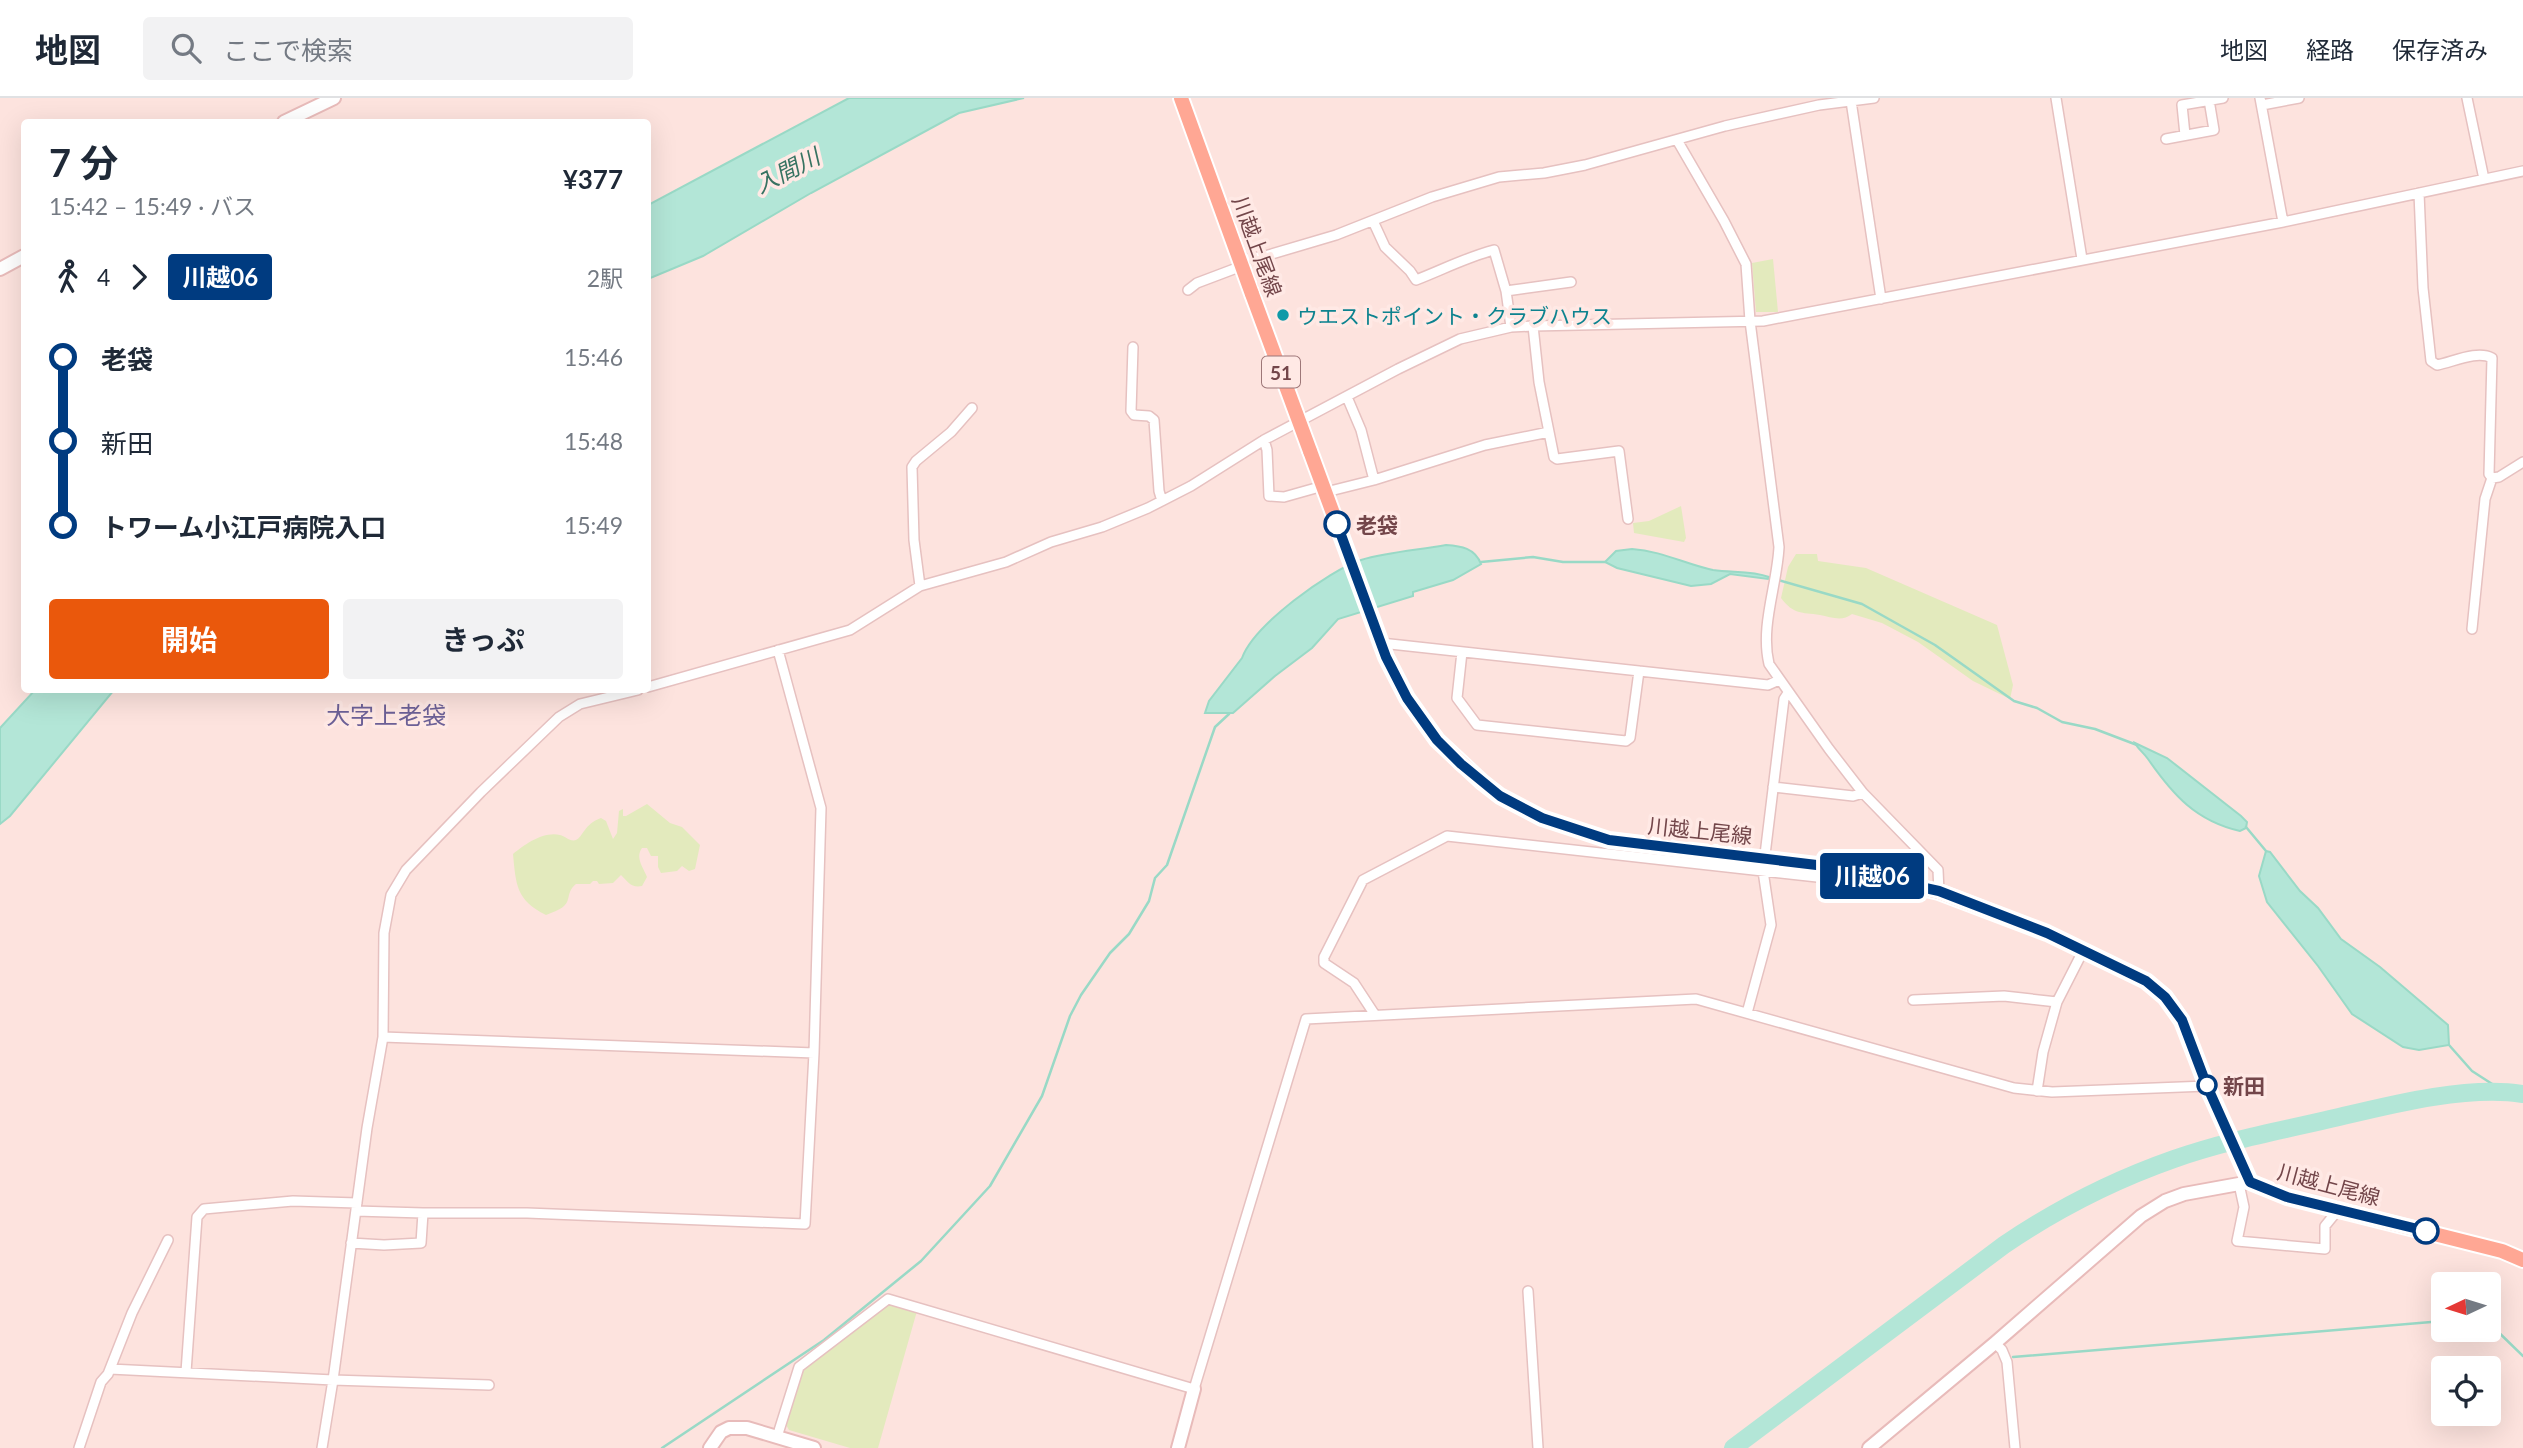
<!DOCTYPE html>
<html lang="ja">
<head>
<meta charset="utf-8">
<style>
  body { margin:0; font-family:Lato,"Noto Sans JP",sans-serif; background:#f2f2f3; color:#1f2937; height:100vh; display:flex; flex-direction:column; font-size:26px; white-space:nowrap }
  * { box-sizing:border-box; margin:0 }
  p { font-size:23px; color:#747a83 }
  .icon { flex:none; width:38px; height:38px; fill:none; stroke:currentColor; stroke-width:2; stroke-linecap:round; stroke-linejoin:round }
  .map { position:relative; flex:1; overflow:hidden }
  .sheet { position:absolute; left:21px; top:21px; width:630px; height:574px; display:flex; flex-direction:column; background:#fff; border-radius:7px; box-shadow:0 7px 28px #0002 }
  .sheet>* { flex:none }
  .badge { padding:0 14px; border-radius:5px; font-size:24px; line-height:46px }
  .needle { width:46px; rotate:266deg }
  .fabs { position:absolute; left:2431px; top:1174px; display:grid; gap:14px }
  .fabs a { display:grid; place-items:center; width:70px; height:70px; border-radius:7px; background:#fff; box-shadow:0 7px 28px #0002; font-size:35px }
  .map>.badge { position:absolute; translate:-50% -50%; box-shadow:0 0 0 4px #fff }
  .legs { display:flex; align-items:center; gap:10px; height:77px; padding:0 28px; font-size:23px }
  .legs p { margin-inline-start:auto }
  .head { display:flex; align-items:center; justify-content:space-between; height:119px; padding:0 28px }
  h1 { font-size:38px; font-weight:700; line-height:52px }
  .button { display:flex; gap:14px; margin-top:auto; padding:14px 28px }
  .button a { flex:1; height:80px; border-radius:7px; background:#ea580c; color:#fff; font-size:28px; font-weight:700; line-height:80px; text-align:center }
  .button a+a { background:#f2f2f3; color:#1f2937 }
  ul { padding:0 28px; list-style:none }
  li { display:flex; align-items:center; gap:24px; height:84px; font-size:26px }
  li i { display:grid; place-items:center; width:10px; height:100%; margin:0 9px; background:currentColor }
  li i::after { content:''; width:18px; height:18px; margin:-9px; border:5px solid; border-radius:50%; background:#fff }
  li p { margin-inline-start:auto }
  li:first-child i { background:linear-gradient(#0000 50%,currentColor 0) }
  li:last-child i { background:linear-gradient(currentColor 50%,#0000 0) }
  header { display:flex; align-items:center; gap:42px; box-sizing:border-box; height:98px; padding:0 35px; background:#fff; border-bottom:2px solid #e0e1e3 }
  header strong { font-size:33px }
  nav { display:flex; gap:38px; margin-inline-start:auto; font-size:24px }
  .search { width:490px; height:63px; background:#f2f2f3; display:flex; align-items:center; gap:18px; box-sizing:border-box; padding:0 24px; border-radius:7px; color:#747a83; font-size:26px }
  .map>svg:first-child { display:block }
</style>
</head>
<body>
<header>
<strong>地図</strong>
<div class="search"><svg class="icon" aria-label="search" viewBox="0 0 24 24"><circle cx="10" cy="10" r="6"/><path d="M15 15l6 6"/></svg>ここで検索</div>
<nav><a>地図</a><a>経路</a><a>保存済み</a></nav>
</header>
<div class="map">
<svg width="2523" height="1350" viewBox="0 0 2523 1350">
  <rect width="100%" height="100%" fill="#fde3de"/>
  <path fill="#e3eabd" d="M1773 161 1778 214H1756L1752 165Z
    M1681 408 1686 440 1684 444 1634 435 1633 425 1649 423Z
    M1796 456H1817L1818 463 1866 470 1997 527 2013 587 2010 601 1973 583 1918 544 1882 525 1852 516C1842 524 1831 519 1820 517 1801 514 1794 517 1781 500L1788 469Z
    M647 706 670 725 682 729 700 747 695 771 689 773 682 768 677 773 661 775 658 769V758H651L647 750H642C635 760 643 769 647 779L642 788C631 790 628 784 621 777L613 785 599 786 597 783H593L590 786H576C566 794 571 802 564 808 560 812 551 815 546 817 516 802 516 787 513 756 525 746 544 733 560 737 565 738 570 744 576 742 583 739 584 726 601 720L606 723 613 741 617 735 619 713 623 711V718H626Z
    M889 1205 917 1213 878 1350H850L789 1332 785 1325 802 1270Z"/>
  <path fill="#b3e6d7" stroke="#99d9c6" stroke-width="2" d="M849 0H1024L959 15 811 95 703 158 648 181V107Z
    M1446 447C1461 448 1475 450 1481 466L1453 482 1413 494V498L1338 521 1312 550 1275 578 1233 615H1205L1209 603 1242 560C1254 527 1328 473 1361 462 1388 454 1419 452 1446 447Z
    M1632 451C1662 453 1685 466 1713 472 1732 475 1751 472 1769 479L1768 481 1730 476 1711 486 1691 488 1617 470 1605 464 1616 453Z
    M35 592H114L10 718 0 726V630Z
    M2135 645 2167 660 2241 718 2247 724 2246 730 2240 733C2196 723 2173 697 2148 661 2144 655 2138 651 2135 645Z
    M2266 753 2270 754 2300 793 2318 810 2341 841 2380 869 2448 927 2449 947 2419 952 2403 949 2352 916 2318 868 2267 804 2259 778Z"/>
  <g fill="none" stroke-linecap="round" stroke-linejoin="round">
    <path stroke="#99d9c6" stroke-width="2.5" d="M1481 464 1533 459 1563 464H1605
      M1778 482 1862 506 1935 547 2014 603 2037 610 2062 624 2095 631 2137 647
      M2246 729 2266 753
      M2449 947 2472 973 2503 993
      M2488 1224 2523 1258
      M2013 1259 2443 1223
      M662 1350 824 1242 921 1163 990 1088 1042 998 1070 918 1081 897 1110 855 1129 836 1149 803 1155 780 1167 767 1215 629 1229 616"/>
    <path stroke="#b3e6d7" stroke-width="18" d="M1733 1350 2004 1147C2057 1111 2114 1082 2174 1061 2228 1042 2284 1032 2339 1019 2393 1006 2469 987 2523 996"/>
    <defs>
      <path id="street" d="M2056 0 2082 161
        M2260 0 2283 124
        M2467 0 2484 81
        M1851 3 1881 201
        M2262 7 2299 0
        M2185 37 2182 7 2223 0
        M2166 41 2214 32 2209 2
        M1677 42 1724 123 1746 166 1750 223 1779 449C1777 488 1760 528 1769 566L1829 651 1863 695 1938 772 1939 794
        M2419 95 2423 190 2431 263 2437 267C2453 264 2477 252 2492 260L2489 376 2492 380 2499 379 2523 364
        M1373 123 1385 149 1410 173 1416 182C1442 172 1467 159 1494 152L1506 193 1511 229
        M1240 162 1265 158 1336 137 1432 99 1499 79 1544 75 1585 67 1725 28 1819 7 1874 0
        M1188 192 1197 185 1242 168
        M1506 193 1571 184
        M1533 228 1539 284 1554 359 1557 361 1619 353 1628 421
        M1133 249 1131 313 1134 317 1149 318 1154 322 1159 393 1162 403
        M1347 299 1361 332 1374 382
        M1264 342 1267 352 1269 398 1284 399 1323 388
        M1326 394 1374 382 1485 347 1549 334
        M920 488 914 442 912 369 916 363 951 334 972 310
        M2472 531 2485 401 2492 380
        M1381 545 1768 587 1779 582
        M1462 554 1457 600 1477 627 1626 643 1630 640 1639 573
        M648 589 850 532 920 488 1006 464 1051 444 1102 429 1148 410 1191 388 1264 342 1398 271 1460 241 1511 229 1533 228 1763 223 2283 124 2523 73
        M1773 689 1853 698 1863 695
        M1913 902 2004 898 2057 904
        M1747 915 1771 827 1763 773 1784 601 1788 595
        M1375 917 1354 885 1324 865V859L1363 782 1447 738 1817 779 1825 768
        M383 939 814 955 821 710 778 552
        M2037 993 2043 954 2057 904 2083 853
        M2239 1086 2244 1109 2237 1143 2325 1151V1128L2338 1112
        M356 1113 423 1115H527L805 1126 814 955
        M351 1145 384 1147 421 1145 423 1115
        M1528 1193 1538 1350
        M1995 1245 2002 1252 2007 1264 2015 1350
        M110 1271 333 1282 489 1287
        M186 1274 197 1119 204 1111 293 1103 357 1105
        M777 1339 799 1269 888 1201 1194 1291 1306 921 1696 901 2014 990 2052 994 2207 988
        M79 1350 101 1284 108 1276 132 1215 168 1142
        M322 1350 333 1282 367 1030 383 939 384 835 391 797 406 772 481 694 559 619 580 606 638 592"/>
      <path id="secondary" d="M284 24 334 0
        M0 171 24 158
        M710 1350 721 1334 729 1330H747L814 1350
        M1178 1350 1194 1291
        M1869 1350 1995 1245 2141 1118 2165 1103 2184 1096 2250 1084"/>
      <path id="primary" d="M1181 0 1252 196
        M1310 353 1386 559 1407 600 1437 642 1482 684 1500 698 1542 720 1609 742 1825 768 1939 794 2047 835 2146 883 2165 899 2182 923 2207 988 2250 1084 2287 1099 2502 1153 2523 1162"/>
    </defs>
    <use href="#street" stroke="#e6c1c0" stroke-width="12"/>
    <use href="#secondary" stroke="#e8bbba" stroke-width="16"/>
    <use href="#primary" stroke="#fff" stroke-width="18"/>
    <use href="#street" stroke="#fff" stroke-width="9"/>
    <use href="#secondary" stroke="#fff" stroke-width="12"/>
    <use href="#primary" stroke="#ffa794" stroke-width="14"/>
    <defs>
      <path id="primary-bridge" d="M1252 196 1310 353"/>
    </defs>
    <use href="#primary-bridge" stroke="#fff" stroke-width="18" stroke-linecap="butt"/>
    <use href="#primary-bridge" stroke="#ffa794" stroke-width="14"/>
  </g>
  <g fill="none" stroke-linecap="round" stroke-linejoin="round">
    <defs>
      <path id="line-1" d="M1337 426 1386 559 1407 600 1437 642 1461 666 1500 698 1542 720 1609 742 1825 768 1939 793 2047 835 2146 883 2165 899 2182 922 2207 988 2250 1084 2287 1099 2426 1133"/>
    </defs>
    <use href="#line-1" stroke="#fff" stroke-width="16"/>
    <use href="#line-1" stroke="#003b80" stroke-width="10"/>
  </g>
  <circle fill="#0f9aa8" stroke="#ffe9e5" stroke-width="2.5" cx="1283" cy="217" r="7"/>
  <g fill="#fff" stroke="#003b80" stroke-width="3.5">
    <circle cx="1337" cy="426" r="12"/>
    <circle cx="2207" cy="987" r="9"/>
    <circle cx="2426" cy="1133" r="12"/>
  </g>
  <g text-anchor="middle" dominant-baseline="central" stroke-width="7" stroke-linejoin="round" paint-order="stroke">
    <rect fill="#ffe9e5" stroke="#9d7778" stroke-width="2" x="1262" y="258.5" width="38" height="31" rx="5"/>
    <g font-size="19" font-weight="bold" fill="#73464a">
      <text x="1281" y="274">51</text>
    </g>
    <g font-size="21" fill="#73464a" stroke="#ffe9e5">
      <text transform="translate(1258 148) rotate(70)">川越上尾線</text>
      <text transform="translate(1700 732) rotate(6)">川越上尾線</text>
      <text transform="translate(2329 1086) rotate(15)">川越上尾線</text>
    </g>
    <g font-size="21" fill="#0d838f" stroke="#ffe9e5" text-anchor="start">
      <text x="1297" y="217">ウエストポイント・クラブハウス</text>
    </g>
    <g font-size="21" font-weight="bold" fill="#73464a" stroke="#ffe9e5" text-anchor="start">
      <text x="1356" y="426">老袋</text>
      <text x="2223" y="987">新田</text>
    </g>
    <g font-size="23" font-style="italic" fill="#377362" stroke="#ffe9e5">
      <text transform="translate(787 72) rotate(-27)">入間川</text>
    </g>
    <g font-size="24" fill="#6d6197" stroke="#ffe9e5">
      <text x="386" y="616">大字上老袋</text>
    </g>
  </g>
</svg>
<div class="fabs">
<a><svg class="needle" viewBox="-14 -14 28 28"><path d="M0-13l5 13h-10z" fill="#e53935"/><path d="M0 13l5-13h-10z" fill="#747a83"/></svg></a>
<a><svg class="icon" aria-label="locate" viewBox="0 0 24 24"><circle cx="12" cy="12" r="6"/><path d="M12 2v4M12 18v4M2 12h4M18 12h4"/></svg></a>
</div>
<b class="badge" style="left:1872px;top:778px;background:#003b80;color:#fff">川越06</b>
<section class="sheet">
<div class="head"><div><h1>7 分</h1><p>15:42 – 15:49 · バス</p></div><b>¥377</b></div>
<div class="legs"><svg class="icon" aria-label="walk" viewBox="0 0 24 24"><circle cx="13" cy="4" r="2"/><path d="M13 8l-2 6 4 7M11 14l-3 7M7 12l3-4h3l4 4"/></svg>4<svg class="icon" aria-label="forward" viewBox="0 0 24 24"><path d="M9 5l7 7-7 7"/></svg><b class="badge" style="background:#003b80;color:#fff">川越06</b><p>2駅</p></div>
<ul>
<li><i style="color:#003b80"></i><b>老袋</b><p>15:46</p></li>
<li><i style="color:#003b80"></i><span>新田</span><p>15:48</p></li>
<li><i style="color:#003b80"></i><b>トワーム小江戸病院入口</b><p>15:49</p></li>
</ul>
<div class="button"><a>開始</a><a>きっぷ</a></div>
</section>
</div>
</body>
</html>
